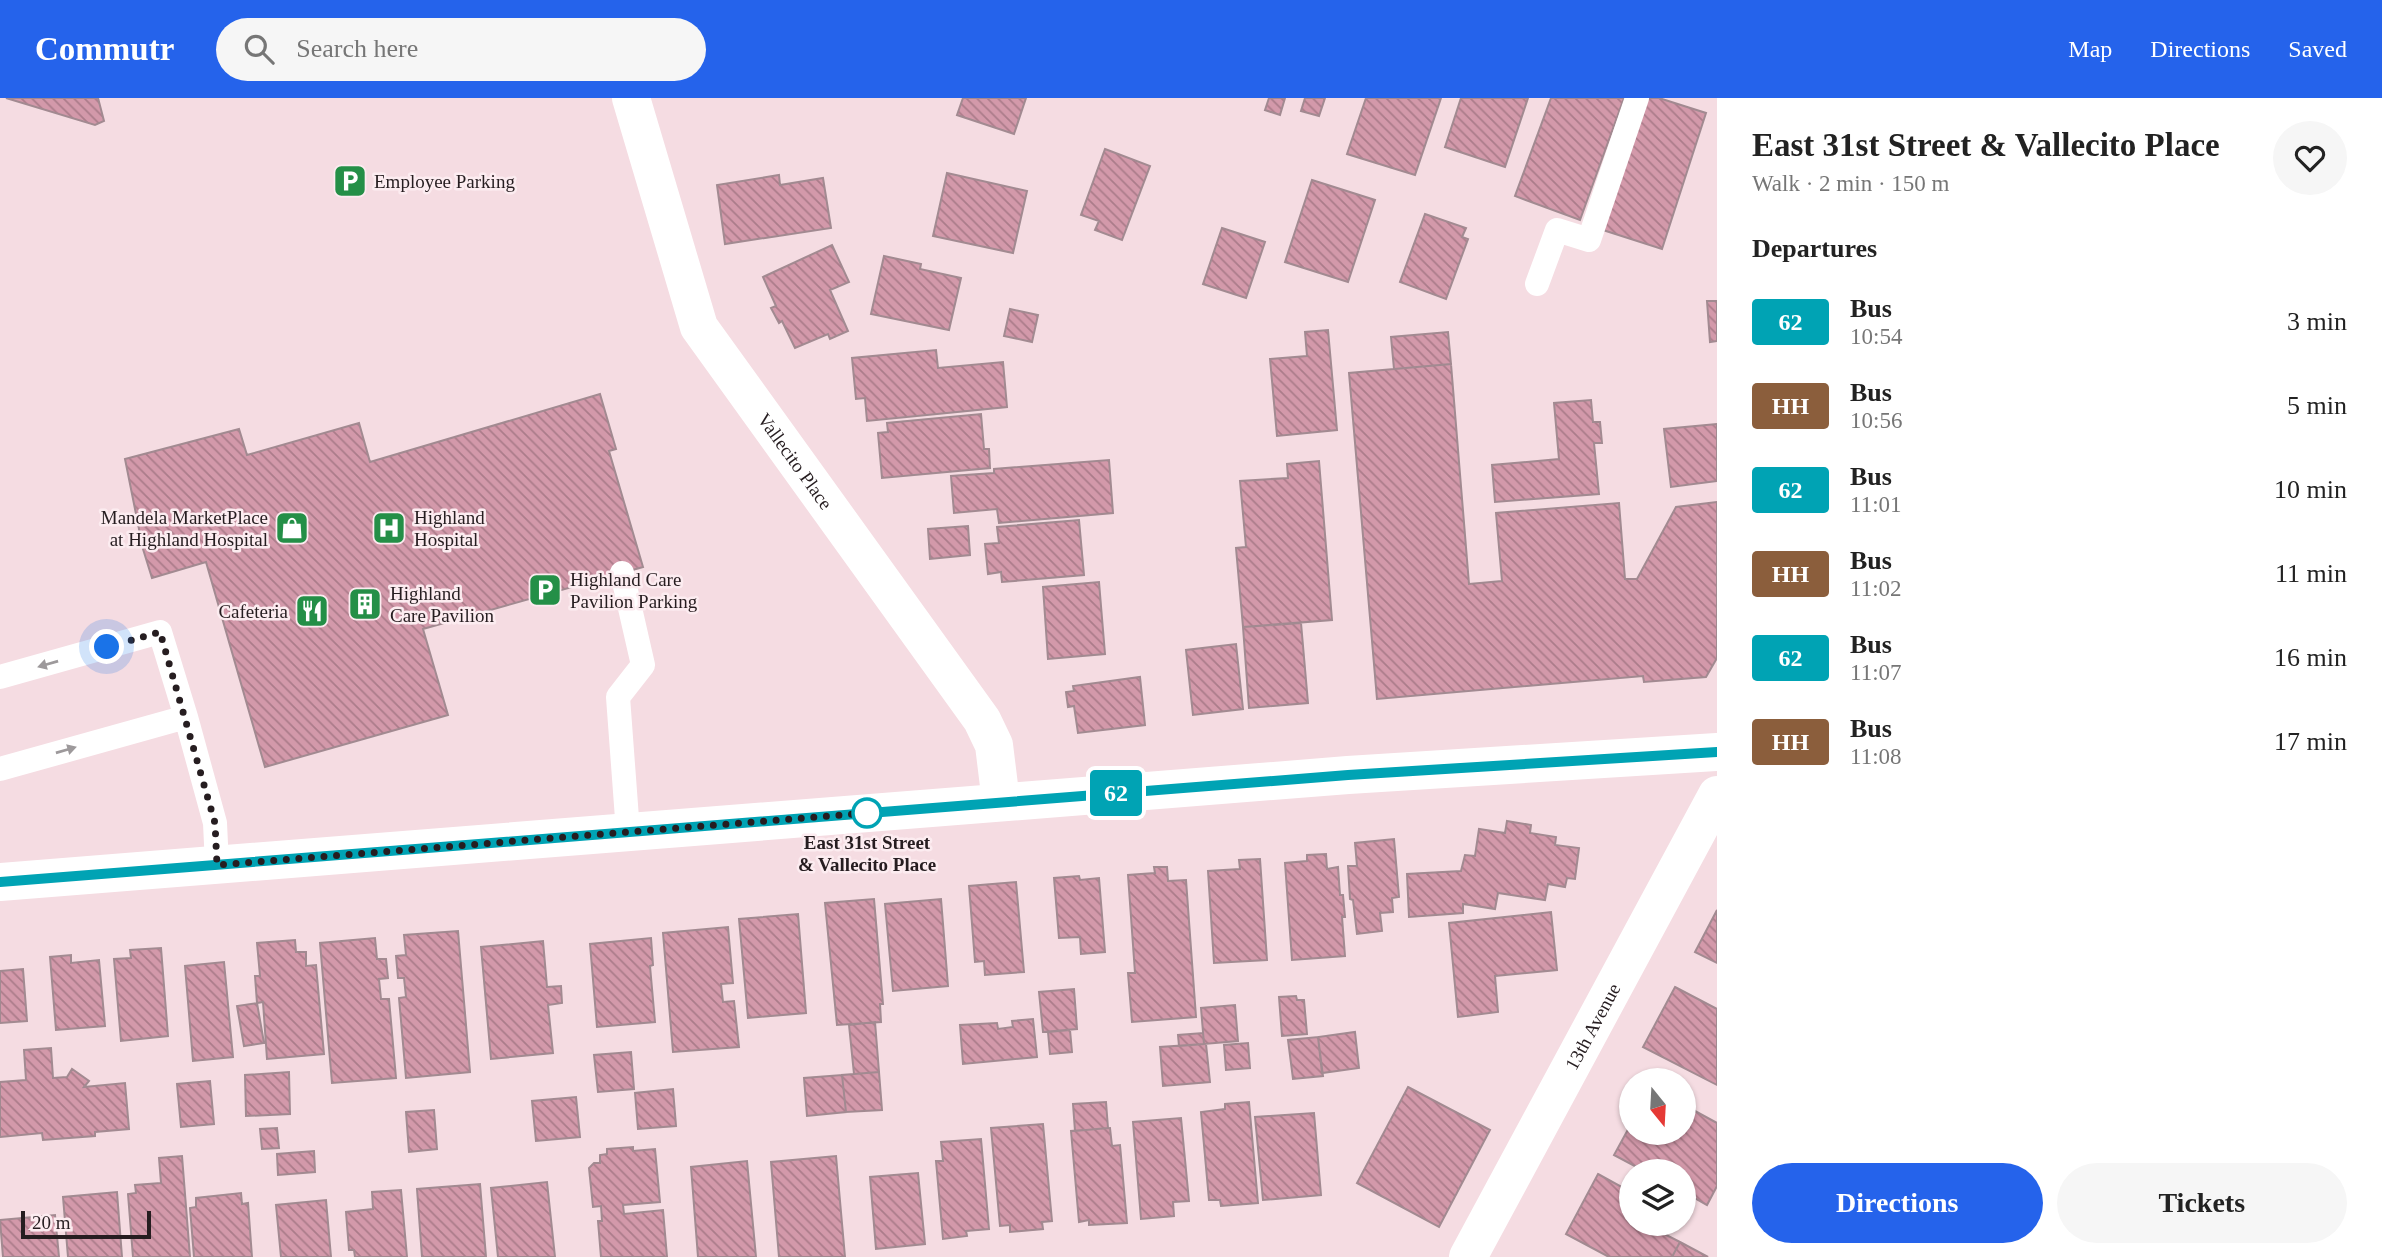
<!DOCTYPE html>
<html lang="en">
<head>
<meta charset="utf-8">
<style>
  body { margin:0; font-family:"Times New Roman",serif; background:#f6f6f6; color:#222; height:100vh; display:flex; flex-direction:column; font-size:26px; white-space:nowrap }
  * { box-sizing:border-box; margin:0 }
  p { font-size:23px; color:#767676 }
  .icon { flex:none; width:38px; height:38px; fill:none; stroke:currentColor; stroke-width:2; stroke-linecap:round; stroke-linejoin:round }
  .map { position:relative; flex:1; overflow:hidden }
  .side { display:flex; flex-direction:column; background:#fff; width:665px }
  .side>* { flex:none }
  .badge { padding:0 14px; border-radius:5px; font-size:24px; line-height:46px }
  .needle { width:46px; rotate:162deg }
  .fabs { position:absolute; left:1619px; top:970px; display:grid; gap:14px }
  .fabs a { display:grid; place-items:center; width:77px; height:77px; border-radius:50%; background:#fff; box-shadow:0 2px 5px #0004; font-size:35px }
  .scale { position:absolute; left:21px; bottom:18px; width:130px; box-sizing:border-box; padding-left:7px; border:4px solid #261d20; border-top:0; font-size:19px; line-height:24px; white-space:nowrap; color:#261d20; -webkit-text-stroke:5px #fcecf0; paint-order:stroke }
  .you { position:absolute; width:35px; height:35px; margin:-18px; border:5px solid #fff; border-radius:50%; background:#1a73e8; box-shadow:0 0 0 10px #1a73e833 }
  .map>.badge { position:absolute; translate:-50% -50%; box-shadow:0 0 0 4px #fff }
  h2 { padding:0 35px; font-size:26px; line-height:63px }
  .round { display:grid; place-items:center; flex:none; width:74px; height:74px; border-radius:37px; background:#f6f6f6 }
  .head { display:flex; align-items:center; justify-content:space-between; height:119px; padding:0 35px }
  h1 { font-size:33px; font-weight:600; line-height:52px }
  .action { display:flex; gap:14px; margin-top:auto; padding:14px 35px }
  .action a { flex:1; height:80px; border-radius:42px; background:#2563eb; color:#fff; font-size:28px; font-weight:600; line-height:80px; text-align:center }
  .action a+a { background:#f6f6f6; color:#222 }
  ul { padding:0; list-style:none }
  li { display:flex; align-items:center; gap:21px; height:84px; padding:0 35px }
  li div { flex:1 }
  li b { display:block; font-size:26px }
  li em { font-style:normal }
  li .badge { min-width:77px; font-weight:700; text-align:center }
  header { display:flex; align-items:center; gap:42px; box-sizing:border-box; height:98px; padding:0 35px; background:#2563eb; color:#fff }
  header strong { font-size:33px }
  nav { display:flex; gap:38px; margin-inline-start:auto; font-size:24px }
  .search { width:490px; height:63px; background:#f6f6f6; display:flex; align-items:center; gap:18px; box-sizing:border-box; padding:0 24px; border-radius:38px; color:#767676; font-size:26px }
  main { display:flex; flex:1; min-height:0 }
  .map>svg:first-child { display:block }
</style>
</head>
<body>
<header>
<strong>Commutr</strong>
<div class="search"><svg class="icon" aria-label="search" viewBox="0 0 24 24"><circle cx="10" cy="10" r="6"/><path d="M15 15l6 6"/></svg>Search here</div>
<nav><a>Map</a><a>Directions</a><a>Saved</a></nav>
</header>
<main>
<div class="map">
<svg width="1717" height="1159" viewBox="0 0 1717 1159">
  <defs>
    <pattern id="building-back-hatch" width="6" height="6" patternUnits="userSpaceOnUse" patternTransform="scale(1.75)"><rect width="6" height="6" fill="#d399aa"/><path d="M-1 5l2 2M0 0l6 6M5-1l2 2" fill="none" stroke="#ab7c8a"/></pattern>
  </defs>
  <rect width="100%" height="100%" fill="#f5dce2"/>
  <path fill="url(#building-back-hatch)" stroke="#a28a91" stroke-width="2" d="M6 0H98L104 23 95 27Z
    M963 0H1026L1014 36 957 17Z
    M1269 0H1285L1280 17 1265 12Z
    M1305 0H1325L1319 18 1301 13Z
    M1366 0H1441L1415 77 1347 56Z
    M1461 0H1528L1505 69 1445 49Z
    M1551 0H1624L1580 122 1515 98Z
    M1645 0H1659L1706 15 1662 151 1603 132Z
    M1105 51 1150 68 1122 142 1095 132 1099 123 1081 117Z
    M947 75 1027 93 1013 155 933 138Z
    M779 77 780 87 823 80 831 130 725 146 717 87Z
    M1312 82 1375 102 1348 184 1285 164Z
    M1425 116 1466 130 1462 139 1468 141 1446 201 1400 184Z
    M1222 130 1265 144 1246 200 1203 186Z
    M832 147 849 184 830 192 848 233 830 241 828 236 795 250 782 223 779 225 771 210 776 208 763 179Z
    M884 158 921 166 920 171 961 180 949 232 871 216Z
    M1707 203H1717V243L1710 244Z
    M1010 211 1038 217 1032 244 1004 238Z
    M1328 232 1337 332 1277 338 1270 261 1307 258 1305 234Z
    M1448 234 1451 266 1394 271 1391 239Z
    M936 252 938 270 1003 264 1007 309 867 323 865 300 856 301 852 260Z
    M1451 266 1469 486 1502 483 1496 415 1619 405 1625 481H1637L1676 409 1717 404V560L1706 579 1644 584 1643 578 1377 601 1349 275Z
    M600 296 616 351 609 353 643 469 423 531 448 617 265 669 206 464 152 480 143 451 125 361 239 331 247 357 359 325 370 364Z
    M1591 302 1593 324H1600L1602 345H1594L1599 396 1495 404 1492 367 1559 361 1554 305Z
    M981 316 984 351H989L990 370 882 380 878 335 888 334 887 325Z
    M1717 326V383L1671 389 1664 331Z
    M1109 362 1113 415 999 425 997 411 954 415 951 378 994 375V371Z
    M1319 363 1332 522 1243 529 1236 450 1246 449 1240 383 1288 380 1287 366Z
    M1079 422 1084 477 1002 484 1001 474 988 476 985 446 999 445 997 429Z
    M968 428 970 457 930 461 928 431Z
    M1099 484 1105 556 1048 561 1043 489Z
    M1301 525 1308 605 1249 610 1243 529Z
    M1236 546 1243 611 1193 617 1186 552Z
    M1140 579 1145 627 1078 635 1074 608 1068 609 1066 594 1074 593 1073 588Z
    M1507 723 1531 727 1530 735 1556 739 1555 747 1579 750 1575 781 1567 780 1565 789 1548 786 1545 802 1498 795 1495 811 1463 806V815L1409 819 1407 776 1461 773 1465 757 1475 758 1479 731 1505 735Z
    M1394 741 1399 799 1392 800 1393 814 1380 815 1382 833 1357 836 1353 802 1350 801 1348 768H1357L1355 745Z
    M1326 756 1327 771 1338 769 1340 797H1343L1345 819H1342L1345 858 1292 862 1285 765 1307 763V757Z
    M1260 761 1267 862 1214 865 1208 773 1240 771 1239 762Z
    M1154 769H1167L1168 783 1186 782 1196 919 1132 924 1128 875H1135L1128 777 1155 775Z
    M1079 778 1080 782 1099 780 1105 854 1081 856 1080 839 1059 840 1054 780Z
    M1016 784 1024 874 985 877 984 863 975 864 969 788Z
    M874 801 883 906H880L881 924 837 927 825 805Z
    M941 801 948 888 893 893 885 806Z
    M1717 812V865L1695 854Z
    M1551 814 1557 872 1495 878 1498 914 1458 919 1449 825Z
    M798 816 806 915 748 920 739 821Z
    M728 829 733 885 721 886 723 904 734 903 739 949 673 954 663 835Z
    M458 833 470 974 406 980 399 900 406 899 404 880H398L396 858 406 857 404 837Z
    M375 840 377 861H386L388 880 379 881 381 901H389L396 980 332 985 320 845Z
    M651 840 653 867 650 868 655 924 597 929 590 846Z
    M295 842 296 854H306V868L316 867 324 956 267 961 263 904 257 905 255 878H260L257 845Z
    M543 843 547 889 561 888 562 905 548 907 553 955 491 961 481 849Z
    M161 850 168 938 121 943 114 861 131 860 130 852Z
    M71 857V865L99 862 105 928 56 932 50 859Z
    M224 864 233 959 193 963 185 868Z
    M23 871 27 923 0 925V873Z
    M1675 889 1717 911V987L1643 949Z
    M1074 891 1077 931 1043 934 1039 894Z
    M1296 898 1297 902H1304L1307 936 1282 938 1279 899Z
    M257 905 264 945 244 948 237 908Z
    M1235 907 1238 943 1204 946 1201 910Z
    M1033 921 1037 959 963 966 960 927 997 925 998 931 1013 929 1012 923Z
    M875 924 879 974 854 976 849 927Z
    M1070 932 1072 954 1050 956 1048 934Z
    M1355 934 1359 970 1322 975 1318 939Z
    M1203 935 1204 946 1179 948 1178 937Z
    M1318 939 1323 978 1293 981 1288 942Z
    M1248 945 1250 970 1226 972 1224 947Z
    M1204 946H1206L1210 984 1163 988 1160 949Z
    M51 950 53 980 67 979 72 971 89 983 84 989 125 985 129 1031 95 1034V1038L43 1042 42 1035 0 1039V984L26 982 24 952Z
    M631 954 634 991 598 994 594 957Z
    M289 974 290 1016 246 1018 245 977Z
    M879 974 882 1012 846 1014 842 977Z
    M842 977 846 1014 807 1018 804 980Z
    M210 983 214 1026 181 1029 177 986Z
    M1408 989 1490 1032 1439 1129 1357 1085Z
    M673 991 676 1028 638 1031 635 995Z
    M576 999 580 1039 536 1043 532 1003Z
    M1106 1004 1108 1030 1075 1033 1073 1006Z
    M1249 1004 1258 1105 1221 1108 1220 1102H1209L1201 1014 1225 1011V1006Z
    M1684 1007 1717 1025V1088L1707 1107 1684 1094V1073H1644L1614 1057 1631 1026V1034H1684Z
    M434 1012 437 1051 409 1054 406 1014Z
    M1314 1015 1321 1097 1263 1102 1255 1019Z
    M1181 1020 1189 1103 1173 1104 1174 1118 1141 1121 1133 1024Z
    M1043 1026 1052 1123 1042 1124 1043 1131 1010 1134V1127L1000 1128 991 1030Z
    M277 1030 279 1050 262 1051 260 1031Z
    M1110 1030 1112 1048 1120 1047 1127 1125 1089 1127V1122L1079 1124 1071 1033Z
    M981 1041 989 1131 966 1133 967 1138 943 1141 936 1063H943L941 1044Z
    M633 1049V1053L655 1051 660 1104 623 1107 624 1116 663 1112 667 1159H601L598 1123H602L601 1108 593 1109 589 1070 594 1065H600V1057L607 1056V1051Z
    M314 1053 315 1074 278 1077 277 1056Z
    M182 1058 190 1159H133L128 1096 136 1095 135 1087 161 1085 159 1060Z
    M836 1058 845 1159H779L771 1064Z
    M747 1063 756 1159H698L691 1069Z
    M918 1075 925 1146 876 1151 870 1079Z
    M1598 1076 1631 1094V1125H1643L1680 1144 1672 1159H1609L1566 1136Z
    M547 1084 555 1159H498L491 1090Z
    M480 1086 486 1159H422L417 1091Z
    M401 1092 407 1159H355L354 1152H349L346 1114 373 1111 372 1094Z
    M117 1094 122 1159H68L63 1099Z
    M241 1095 242 1106 248 1105 252 1159H194L190 1110 196 1109V1100Z
    M326 1102 331 1159H281L276 1107Z
    M55 1117 59 1159H3L0 1122Z
    M1680 1144 1708 1159H1672Z"/>
  <g fill="none" stroke-linecap="round" stroke-linejoin="round">
    <path stroke="#fff" stroke-width="24" d="M1537 186 1557 132 1589 142 1637 0
      M622 475 643 567 618 599 628 734
      M0 579 160 534 186 619 0 671
      M186 619 215 725 217 767"/>
    <g stroke="#fff" stroke-width="38">
      <path id="s1" d="M631 0 699 229 982 622 994 647 1001 704"/>
      <path d="M0 784 1348 677 1717 654"/>
      <path id="s2" d="M1468 1159 1717 697"/>
    </g>
  </g>
  <defs><path id="oneway-solid" d="M-6-.8H1V-3.2L6.5 0L1 3.2V.8H-6Z" transform="scale(1.75)"/></defs>
  <g fill="#9d999b">
    <use href="#oneway-solid" transform="translate(48 566) rotate(164)"/>
    <use href="#oneway-solid" transform="translate(66 652) rotate(-16)"/>
  </g>
  <g fill="none" stroke-linecap="round" stroke-linejoin="round">
    <defs>
      <path id="line" d="M0 784 1348 677 1717 654"/>
    </defs>
    <use href="#line" stroke="#fff" stroke-width="16"/>
    <use href="#line" stroke="#00a3b4" stroke-width="10"/>
    <path stroke="#261d20" stroke-width="7" stroke-dasharray="0 12.6" d="M107 549 160 534 215 725 217 767 867 715"/>
  </g>
  <defs>
    <symbol id="parking-square" viewBox="-11 -11 22 22"><rect x="-9" y="-9" width="18" height="18" rx="4" fill="#248f47" stroke="#fcecf0"/><path d="M-3.5-5.5H1a3.5 3.5 0 0 1 0 7H-1V5.5H-3.5ZM-1-3.4V-.6H.8a1.4 1.4 0 0 0 0-2.8Z" fill="#fff"/></symbol>
    <symbol id="shop-square" viewBox="-11 -11 22 22"><rect x="-9" y="-9" width="18" height="18" rx="4" fill="#248f47" stroke="#fcecf0"/><path d="M-5-2.5h2.3a2.7 3.5 0 0 1 5.4 0H5L5.5 6h-11ZM-1.5-2.5h3a1.5 2.3 0 0 0-3 0Z" fill="#fff"/></symbol>
    <symbol id="hospital-square" viewBox="-11 -11 22 22"><rect x="-9" y="-9" width="18" height="18" rx="4" fill="#248f47" stroke="#fcecf0"/><path d="M-5-5h3v3.5h4V-5h3V5h-3V1.5h-4V5h-3Z" fill="#fff"/></symbol>
    <symbol id="building-square" viewBox="-11 -11 22 22"><rect x="-9" y="-9" width="18" height="18" rx="4" fill="#248f47" stroke="#fcecf0"/><path d="M-4-6H4V6H1V3H-1V6H-4ZM-2.5-4.3h1.7v1.8h-1.7ZM.8-4.3h1.7v1.8H.8ZM-2.5-1h1.7V.8h-1.7ZM.8-1h1.7V.8H.8Z" fill="#fff"/></symbol>
    <symbol id="restaurant-square" viewBox="-11 -11 22 22"><rect x="-9" y="-9" width="18" height="18" rx="4" fill="#248f47" stroke="#fcecf0"/><path d="M-5-6h1v4h1v-4h1v4h1v-4h1v5L-1.5 .5V6h-2V.5L-5-1ZM5-6V6H3V1.5H1.5Q1.5-4 5-6Z" fill="#fff"/></symbol>
  </defs>
  <g fill-rule="evenodd">
    <use href="#parking-square" x="331" y="64" width="38" height="38"/>
    <use href="#shop-square" x="273" y="411" width="38" height="38"/>
    <use href="#hospital-square" x="370" y="411" width="38" height="38"/>
    <use href="#parking-square" x="526" y="473" width="38" height="38"/>
    <use href="#building-square" x="346" y="487" width="38" height="38"/>
    <use href="#restaurant-square" x="293" y="494" width="38" height="38"/>
  </g>
  <circle fill="#fff" stroke="#00a3b4" stroke-width="3.5" cx="867" cy="715" r="14"/>
  <g text-anchor="middle" dominant-baseline="central" stroke-width="5" stroke-linejoin="round" paint-order="stroke">
    <g font-size="19" fill="#261d20" stroke="#fcecf0" text-anchor="start">
      <text x="374" y="83">Employee Parking</text>
      <text x="268" y="419" text-anchor="end">Mandela MarketPlace<tspan x="268" dy="22">at Highland Hospital</tspan></text>
      <text x="414" y="419">Highland<tspan x="414" dy="22">Hospital</tspan></text>
      <text x="570" y="481">Highland Care<tspan x="570" dy="22">Pavilion Parking</tspan></text>
      <text x="390" y="495">Highland<tspan x="390" dy="22">Care Pavilion</tspan></text>
      <text x="288" y="513" text-anchor="end">Cafeteria</text>
    </g>
    <g font-size="19" fill="#261d20" stroke="#fcecf0">
      <text stroke="none"><textPath href="#s1" startOffset="404">Vallecito Place</textPath></text>
      <text stroke="none"><textPath href="#s2" startOffset="262">13th Avenue</textPath></text>
    </g>
    <g font-size="19" font-weight="bold" fill="#261d20" stroke="#fcecf0">
      <text x="867" y="744">East 31st Street<tspan x="867" dy="22">&amp; Vallecito Place</tspan></text>
    </g>
  </g>
</svg>
<div class="fabs">
<a><svg class="needle" viewBox="-14 -14 28 28"><path d="M0-13l5 13h-10z" fill="#e53935"/><path d="M0 13l5-13h-10z" fill="#767676"/></svg></a>
<a><svg class="icon" aria-label="layers" viewBox="0 0 24 24"><path d="M12 4l9 5-9 5-9-5zM3 14l9 5 9-5"/></svg></a>
</div>
<div class="scale">20 m</div>
<div class="you" style="left:107px;top:549px"></div>
<b class="badge" style="left:1116px;top:695px;background:#00a3b4;color:#fff">62</b>
</div>
<section class="side">
<div class="head"><div><h1>East 31st Street &amp; Vallecito Place</h1><p>Walk · 2 min · 150 m</p></div><a class="round"><svg class="icon" aria-label="heart" viewBox="0 0 24 24"><path d="M12 20l-8-8c-3-5 5-10 8-4 3-6 11-1 8 4z"/></svg></a></div>
<h2>Departures</h2>
<ul>
<li><span class="badge" style="background:#00a3b4;color:#fff">62</span><div><b>Bus</b><p>10:54</p></div><em>3 min</em></li>
<li><span class="badge" style="background:#8b5e3c;color:#fff">HH</span><div><b>Bus</b><p>10:56</p></div><em>5 min</em></li>
<li><span class="badge" style="background:#00a3b4;color:#fff">62</span><div><b>Bus</b><p>11:01</p></div><em>10 min</em></li>
<li><span class="badge" style="background:#8b5e3c;color:#fff">HH</span><div><b>Bus</b><p>11:02</p></div><em>11 min</em></li>
<li><span class="badge" style="background:#00a3b4;color:#fff">62</span><div><b>Bus</b><p>11:07</p></div><em>16 min</em></li>
<li><span class="badge" style="background:#8b5e3c;color:#fff">HH</span><div><b>Bus</b><p>11:08</p></div><em>17 min</em></li>
</ul>
<div class="action"><a>Directions</a><a>Tickets</a></div>
</section>
</main>
</body>
</html>
